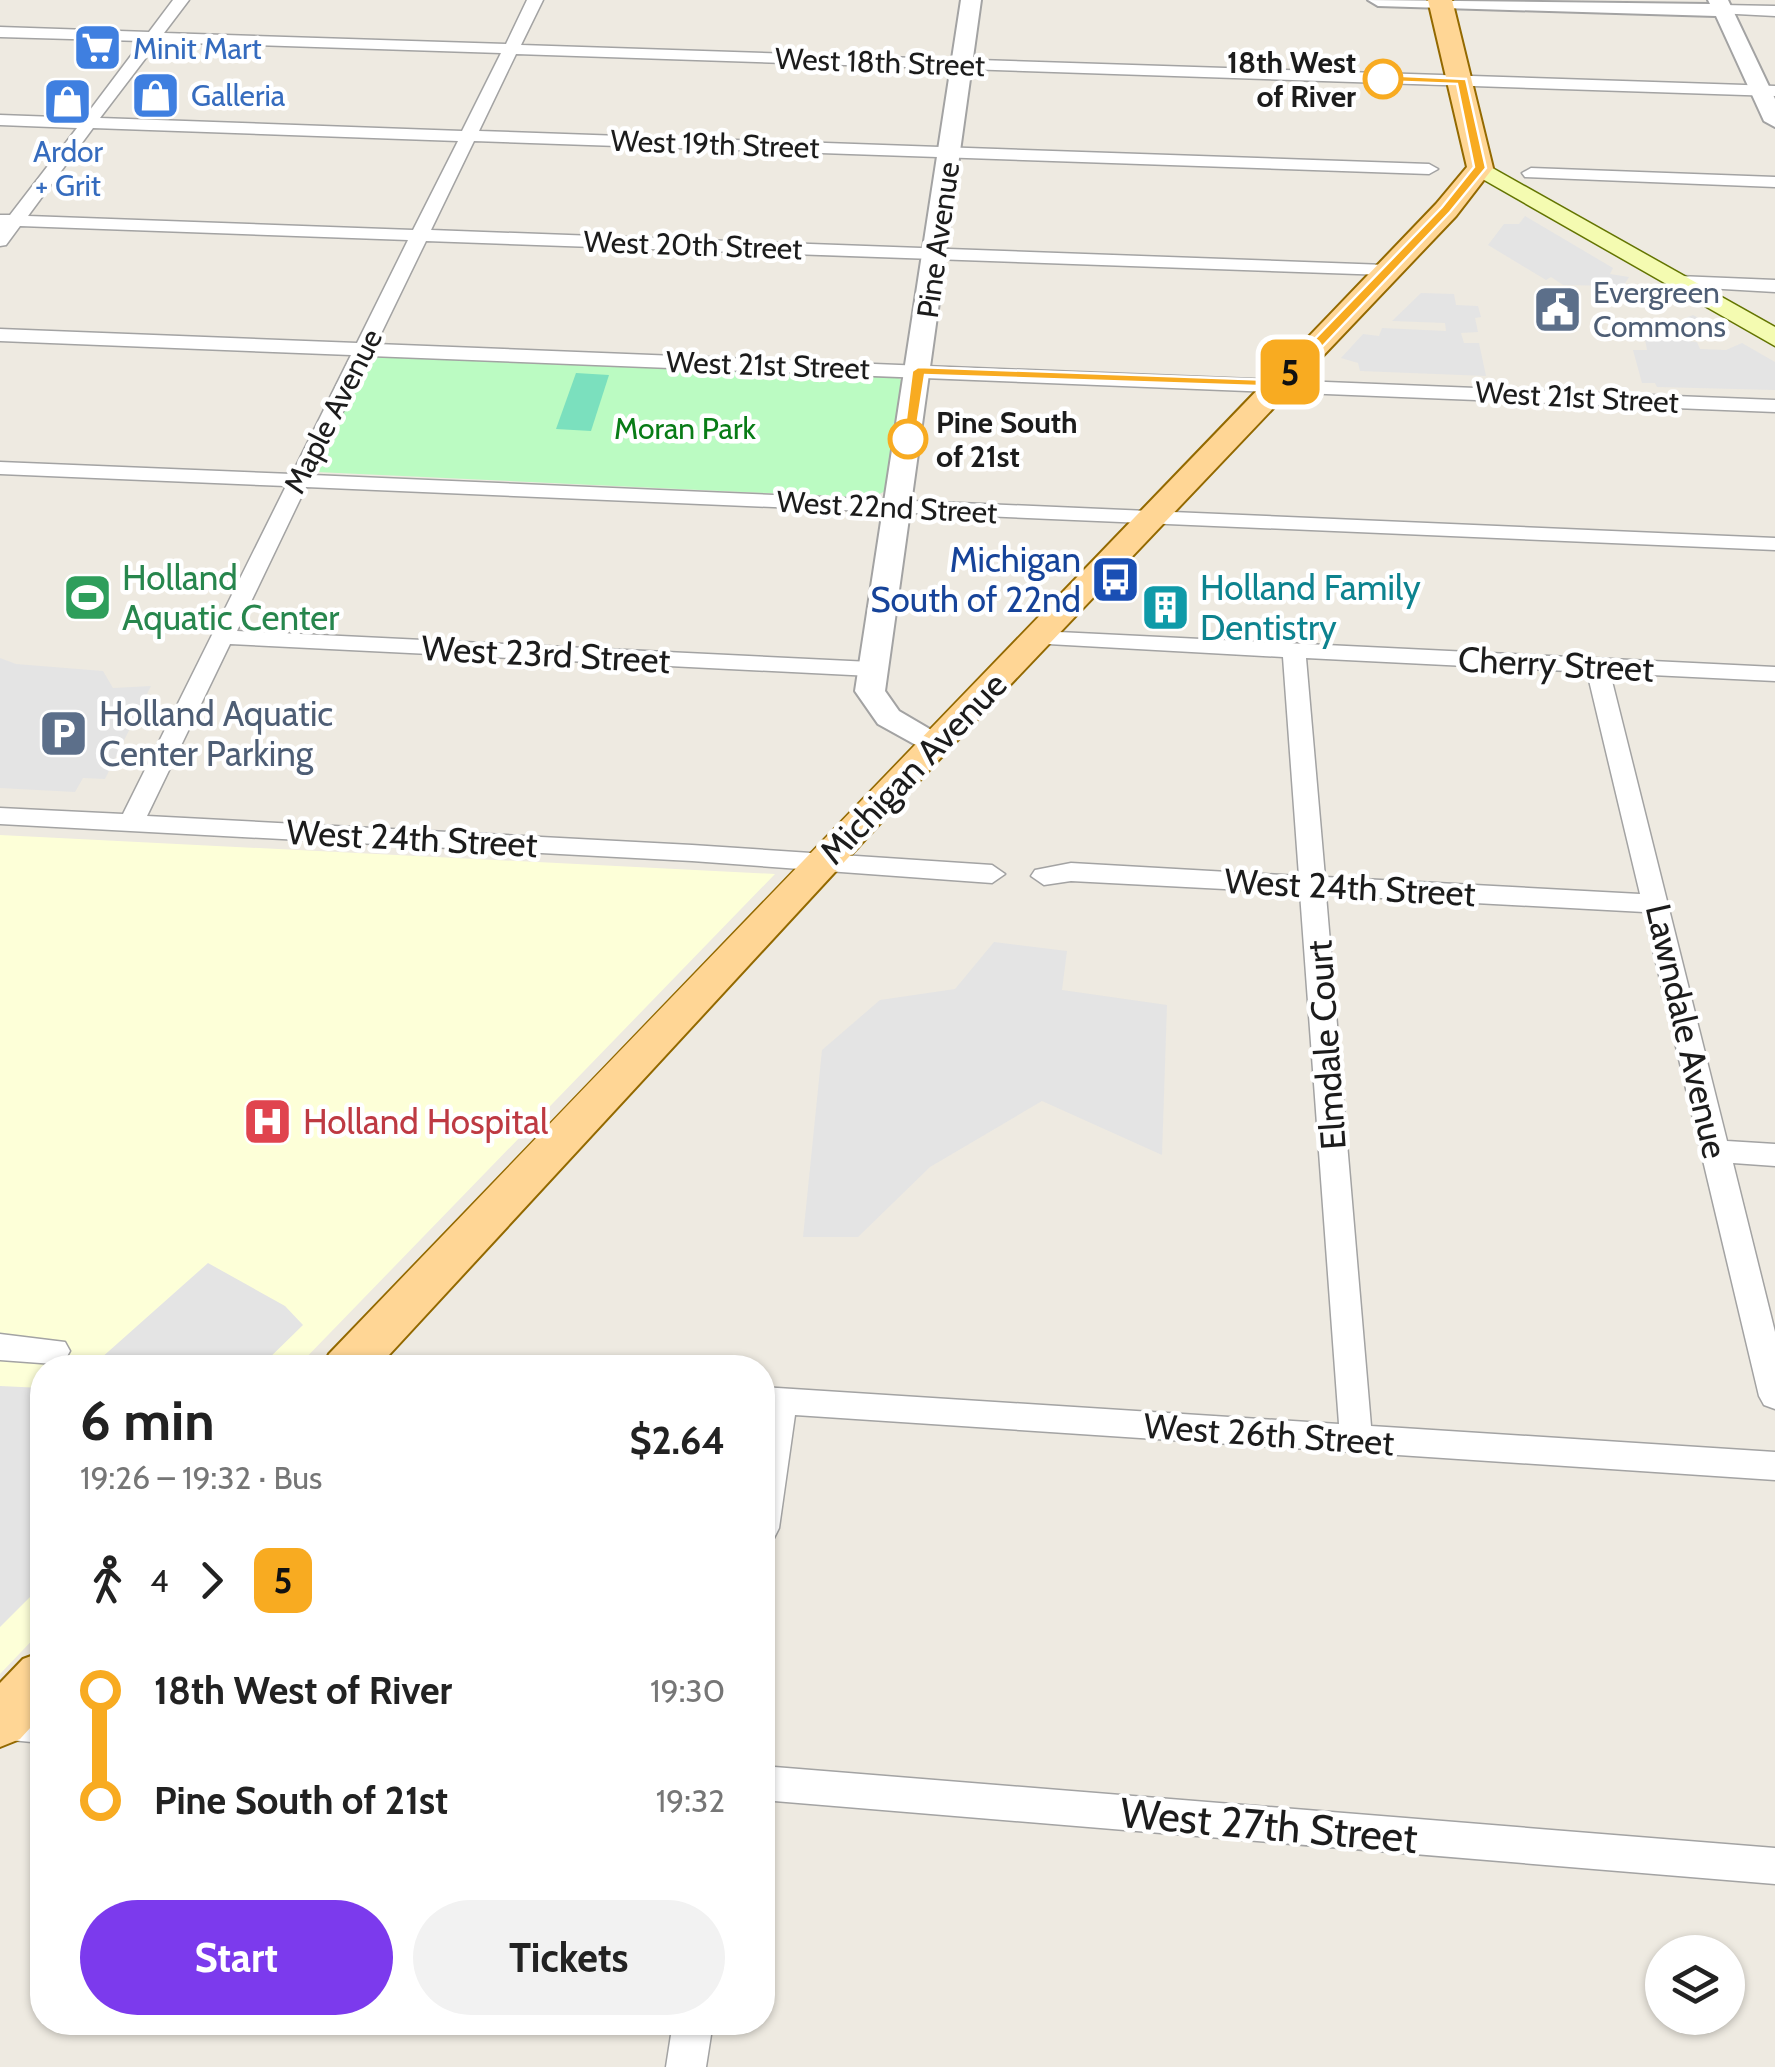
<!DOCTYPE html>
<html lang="en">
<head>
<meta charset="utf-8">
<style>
  body { margin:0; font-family:Cabin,sans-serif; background:#f2f2f2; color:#222; height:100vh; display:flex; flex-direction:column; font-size:38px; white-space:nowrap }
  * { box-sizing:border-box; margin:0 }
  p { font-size:32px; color:#767676 }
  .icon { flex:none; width:55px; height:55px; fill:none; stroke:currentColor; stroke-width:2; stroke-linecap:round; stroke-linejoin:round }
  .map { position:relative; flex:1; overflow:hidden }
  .details { position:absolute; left:30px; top:1355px; width:745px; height:680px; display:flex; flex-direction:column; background:#fff; border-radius:40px; box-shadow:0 2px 8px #0004 }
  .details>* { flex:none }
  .badge { padding:0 20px; border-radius:15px; font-size:35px; line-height:65px }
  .buttons { position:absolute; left:1645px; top:1935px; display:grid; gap:20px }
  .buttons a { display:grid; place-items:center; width:100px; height:100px; border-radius:50%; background:#fff; box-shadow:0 2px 8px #0004; font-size:50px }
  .map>.badge { position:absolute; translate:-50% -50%; box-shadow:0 0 0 5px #fff }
  .legs { display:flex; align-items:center; gap:15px; height:110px; padding:0 50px; font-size:32px }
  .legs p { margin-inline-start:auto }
  .headline { display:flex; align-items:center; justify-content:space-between; height:170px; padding:0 50px }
  h1 { font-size:55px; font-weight:800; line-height:75px }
  .primary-button { display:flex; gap:20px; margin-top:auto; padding:20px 50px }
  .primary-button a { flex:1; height:115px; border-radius:60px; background:#7c3aed; color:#fff; font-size:40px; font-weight:800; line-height:115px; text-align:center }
  .primary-button a+a { background:#f2f2f2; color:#222 }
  ul { padding:0 50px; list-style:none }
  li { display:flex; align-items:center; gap:35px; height:110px; font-size:38px }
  li i { display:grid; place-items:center; width:15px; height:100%; margin:0 12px; background:currentColor }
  li i::after { content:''; width:25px; height:25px; margin:-12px; border:8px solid; border-radius:50%; background:#fff }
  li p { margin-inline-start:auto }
  li:first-child i { background:linear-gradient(#0000 50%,currentColor 0) }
  li:last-child i { background:linear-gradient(currentColor 50%,#0000 0) }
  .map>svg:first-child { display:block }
</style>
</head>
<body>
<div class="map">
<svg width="1775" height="2067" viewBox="0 0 1775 2067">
  <rect width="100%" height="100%" fill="#eeeae1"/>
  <path fill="#fdffd8" d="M0 835 775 874 297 1367 42 1368V1630L0 1674Z"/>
  <path fill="#bbfbc2" d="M373 355 893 375 903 381 887 490 872 498 317 472 316 465Z"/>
  <path fill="#7be0be" d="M576 373 609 375 591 431 556 429Z"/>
  <path fill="#e4e4e4" d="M1525 216 1613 268 1610 274 1629 277 1624 285 1615 286 1563 285 1551 277 1546 280 1488 245 1504 224H1519Z
    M1421 293 1454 294 1456 305 1478 306 1481 317 1475 318 1478 332 1461 333 1464 343H1479L1486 376 1360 371 1358 363 1341 358 1363 334 1379 336 1382 328 1446 331 1445 323 1392 321Z
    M1693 315 1721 330 1689 341 1697 342 1700 349 1726 350 1742 343 1775 362V390L1657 387 1655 383H1642L1633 350H1647L1645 339 1649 333Z
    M0 658 16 664 103 671 113 688 151 686 105 779 83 778 75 792 0 788Z
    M994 942 1067 951 1062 990 1167 1005 1162 1155 1042 1101 930 1167 858 1237H803L822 1050 880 1000 955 989Z
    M208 1263 285 1306 303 1325 260 1367H91Z
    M0 1386 42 1388V1585L0 1627Z"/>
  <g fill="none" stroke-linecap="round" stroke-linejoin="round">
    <defs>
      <path id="minor" d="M173 0H189L164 33 506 44 527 0H543L521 45 1775 86V96L516 54 479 131 1429 164 1438 169 1429 174 474 141 431 230 1386 265 1395 270 1386 275 426 241 376 344 1775 400V412L370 356 312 475 1775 538V550L306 487 237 631 871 662 883 669 871 676 230 644 147 816 692 845 992 865 1005 874 992 883 692 861 0 824V808L123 814 286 486 0 474V462L292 474 351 355 0 341V329L357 343 408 240 20 226 6 245 0 246V215H10L77 128 0 125V115L84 118 142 41 0 37V27L149 32ZM158 42 501 53 462 131 100 118ZM93 128 458 141 413 230 28 216Z
        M1722 5 1775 6V16L1717 13 1714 10Z
        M1531 168 1775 177V187L1525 177 1522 173Z
        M1678 276 1775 280V292L1671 286 1669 282Z
        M1038 631 1775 667V681L1610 673 1727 1141 1775 1144V1166L1733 1163 1775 1332V1409L1764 1405 1759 1396 1644 912 1326 895 1371 1426 1775 1452V1480L795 1415 779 1528 774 1538 762 1542V1387L1339 1424 1300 893 1071 881 1044 885 1031 876 1035 870 1071 863 1299 876 1283 657 1030 643 1027 638ZM1306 658 1587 672 1640 894 1325 877Z
        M0 1334 65 1342 70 1351 65 1360 54 1364 0 1360Z
        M0 1705 42 1709V1743L0 1739Z
        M762 1766 1775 1848V1884L762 1800Z
        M673 2022H713L706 2067H666Z"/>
      <path id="tertiary" d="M961 0H981L885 691 899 711 945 738 949 745 945 752 934 755 878 724 855 691Z
        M1368 0 1710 4 1708 0H1728L1775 99V127L1764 121 1716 16 1378 6Z"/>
      <path id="secondary" d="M1480 161 1775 327V346L1472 173 1468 168Z"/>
      <path id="primary" d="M1428 0H1452L1493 168 1456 216 931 768 377 1368H322L329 1354C697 969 1068 588 1436 204L1467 167Z
        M42 1652V1715L20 1739 0 1747V1683L23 1659Z"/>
    </defs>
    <use href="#minor" stroke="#a3a3a3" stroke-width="3"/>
    <use href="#tertiary" stroke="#a3a3a3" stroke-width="4"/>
    <use href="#secondary" stroke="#637401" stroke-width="3"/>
    <use href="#primary" stroke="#936900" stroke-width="4"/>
    <use href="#minor" fill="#fff" fill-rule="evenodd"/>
    <use href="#tertiary" fill="#fff" fill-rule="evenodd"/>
    <use href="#secondary" fill="#f4fbb1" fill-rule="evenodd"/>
    <use href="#primary" fill="#ffd695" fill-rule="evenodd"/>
  </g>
  <path fill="#f8ab21" stroke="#fff" stroke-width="2.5" d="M1383 75 1466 79 1486 168 1450 212 1284 387 925 375 915 439 903 442 912 371 918 367 1275 380 1442 207 1474 167 1457 84 1379 81Z"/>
  <defs>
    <symbol id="supermarket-square" viewBox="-11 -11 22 22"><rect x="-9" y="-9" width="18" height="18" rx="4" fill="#3f7fe0" stroke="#fff"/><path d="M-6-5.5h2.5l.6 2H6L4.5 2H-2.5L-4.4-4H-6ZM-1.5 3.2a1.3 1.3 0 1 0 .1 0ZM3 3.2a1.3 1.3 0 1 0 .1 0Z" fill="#fff"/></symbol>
    <symbol id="shop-square" viewBox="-11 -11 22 22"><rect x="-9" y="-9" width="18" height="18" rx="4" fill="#3f7fe0" stroke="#fff"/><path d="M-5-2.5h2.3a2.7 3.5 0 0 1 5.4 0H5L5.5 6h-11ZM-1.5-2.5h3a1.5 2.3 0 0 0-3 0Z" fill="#fff"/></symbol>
    <symbol id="civic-square" viewBox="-11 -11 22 22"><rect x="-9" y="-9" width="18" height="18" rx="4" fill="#5c6f8a" stroke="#fff"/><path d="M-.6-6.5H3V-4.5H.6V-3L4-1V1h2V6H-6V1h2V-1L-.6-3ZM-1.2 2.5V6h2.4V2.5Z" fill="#fff"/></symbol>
    <symbol id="bus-square" viewBox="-11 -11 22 22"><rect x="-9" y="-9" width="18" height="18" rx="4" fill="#1a4fb4" stroke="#fff"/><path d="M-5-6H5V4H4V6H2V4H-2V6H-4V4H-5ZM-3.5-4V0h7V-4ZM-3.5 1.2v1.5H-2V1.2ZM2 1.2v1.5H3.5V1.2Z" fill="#fff"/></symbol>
    <symbol id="stadium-square" viewBox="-11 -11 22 22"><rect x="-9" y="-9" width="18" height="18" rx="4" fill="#2e9e5b" stroke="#fff"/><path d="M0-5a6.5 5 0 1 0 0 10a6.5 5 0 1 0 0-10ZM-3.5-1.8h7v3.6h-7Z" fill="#fff"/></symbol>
    <symbol id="building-square" viewBox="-11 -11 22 22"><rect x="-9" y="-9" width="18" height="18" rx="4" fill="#0f9aa8" stroke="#fff"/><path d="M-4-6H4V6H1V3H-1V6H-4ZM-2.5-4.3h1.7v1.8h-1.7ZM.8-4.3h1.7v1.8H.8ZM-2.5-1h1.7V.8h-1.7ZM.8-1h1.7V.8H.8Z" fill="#fff"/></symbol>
    <symbol id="parking-square" viewBox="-11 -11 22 22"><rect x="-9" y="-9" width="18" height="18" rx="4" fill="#5c6f8a" stroke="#fff"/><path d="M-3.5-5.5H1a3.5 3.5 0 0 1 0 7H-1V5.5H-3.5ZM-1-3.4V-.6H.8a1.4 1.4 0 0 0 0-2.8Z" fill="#fff"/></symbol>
    <symbol id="hospital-square" viewBox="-11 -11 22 22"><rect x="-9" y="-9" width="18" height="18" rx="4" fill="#e0444e" stroke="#fff"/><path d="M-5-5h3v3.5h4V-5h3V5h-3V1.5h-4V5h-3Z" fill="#fff"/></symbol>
  </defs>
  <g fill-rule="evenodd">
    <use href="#supermarket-square" x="70" y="20" width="55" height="55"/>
    <use href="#shop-square" x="128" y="68" width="55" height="55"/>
    <use href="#shop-square" x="40" y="74" width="55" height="55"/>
    <use href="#civic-square" x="1530" y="282" width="55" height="55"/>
    <use href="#bus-square" x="1088" y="552" width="55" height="55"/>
    <use href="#stadium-square" x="60" y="570" width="55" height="55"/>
    <use href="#building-square" x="1138" y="580" width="55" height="55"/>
    <use href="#parking-square" x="36" y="706" width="55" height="55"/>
    <use href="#hospital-square" x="240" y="1094" width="55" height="55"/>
  </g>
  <g fill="#fff" stroke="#f8ab21" stroke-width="5">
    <circle cx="1383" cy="79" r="18"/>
    <circle cx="908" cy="439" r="18"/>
  </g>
  <g text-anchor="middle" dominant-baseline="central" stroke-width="9" stroke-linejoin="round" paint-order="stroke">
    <g font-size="30" fill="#366cbe" stroke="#fff" text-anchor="start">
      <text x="133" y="48">Minit Mart</text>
      <text x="191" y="95">Galleria</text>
      <text x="68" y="151" text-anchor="middle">Ardor<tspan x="68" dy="34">+ Grit</tspan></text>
    </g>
    <g font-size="30" fill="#1c1c1c" stroke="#fff">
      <text transform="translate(880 62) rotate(2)">West 18th Street</text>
      <text transform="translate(715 144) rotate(2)">West 19th Street</text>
      <text transform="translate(938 240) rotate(-82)">Pine Avenue</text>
      <text transform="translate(693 245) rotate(2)">West 20th Street</text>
      <text transform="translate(768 365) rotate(2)">West 21st Street</text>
      <text transform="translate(1577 397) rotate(3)">West 21st Street</text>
      <text transform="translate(333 411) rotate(-63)">Maple Avenue</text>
      <text transform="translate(887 507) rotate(3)">West 22nd Street</text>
    </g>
    <g font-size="30" font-weight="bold" fill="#1c1c1c" stroke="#fff" text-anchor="end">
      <text x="1356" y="62">18th West<tspan x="1356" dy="34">of River</tspan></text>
      <text x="936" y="422" text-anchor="start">Pine South<tspan x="936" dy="34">of 21st</tspan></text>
    </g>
    <g font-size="30" fill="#4e5e75" stroke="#fff" text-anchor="start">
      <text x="1593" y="292">Evergreen<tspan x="1593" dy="34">Commons</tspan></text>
    </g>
    <g font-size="30" fill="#087c16" stroke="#fff">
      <text x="685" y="428">Moran Park</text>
    </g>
    <g font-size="35" fill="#164399" stroke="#fff" text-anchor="end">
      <text x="1081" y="559">Michigan<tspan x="1081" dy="40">South of 22nd</tspan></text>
    </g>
    <g font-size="35" fill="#27864d" stroke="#fff" text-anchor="start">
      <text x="122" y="577">Holland<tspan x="122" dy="40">Aquatic Center</tspan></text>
    </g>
    <g font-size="35" fill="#0d838f" stroke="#fff" text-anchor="start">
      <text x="1200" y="587">Holland Family<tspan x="1200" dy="40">Dentistry</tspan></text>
    </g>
    <g font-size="35" fill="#1c1c1c" stroke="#fff">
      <text transform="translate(546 654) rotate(3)">West 23rd Street</text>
      <text transform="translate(1556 664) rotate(3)">Cherry Street</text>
      <text transform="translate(913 768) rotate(-46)">Michigan Avenue</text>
      <text transform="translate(412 838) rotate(3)">West 24th Street</text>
      <text transform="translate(1350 887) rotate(3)">West 24th Street</text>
      <text transform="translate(1687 1031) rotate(77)">Lawndale Avenue</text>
      <text transform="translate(1326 1045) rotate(-94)">Elmdale Court</text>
      <text transform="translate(1269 1434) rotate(4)">West 26th Street</text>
    </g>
    <g font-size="35" fill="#4e5e75" stroke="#fff" text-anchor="start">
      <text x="99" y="713">Holland Aquatic<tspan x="99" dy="40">Center Parking</tspan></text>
    </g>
    <g font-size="35" fill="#be3a42" stroke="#fff" text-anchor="start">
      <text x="303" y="1121">Holland Hospital</text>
    </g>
    <g font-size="42" fill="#1c1c1c" stroke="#fff">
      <text transform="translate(1269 1825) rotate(5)">West 27th Street</text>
    </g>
  </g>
</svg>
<div class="buttons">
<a><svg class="icon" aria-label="layers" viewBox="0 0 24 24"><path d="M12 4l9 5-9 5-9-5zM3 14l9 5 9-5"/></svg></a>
</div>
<b class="badge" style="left:1290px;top:372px;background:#f8ab21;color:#111">5</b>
<section class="details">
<div class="headline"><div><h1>6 min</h1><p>19:26 – 19:32 · Bus</p></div><b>$2.64</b></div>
<div class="legs"><svg class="icon" aria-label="walk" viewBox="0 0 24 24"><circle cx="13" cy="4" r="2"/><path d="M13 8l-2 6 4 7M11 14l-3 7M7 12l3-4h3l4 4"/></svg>4<svg class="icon" aria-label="forward" viewBox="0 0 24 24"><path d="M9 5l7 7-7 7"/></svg><b class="badge" style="background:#f8ab21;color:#111">5</b></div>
<ul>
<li><i style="color:#f8ab21"></i><b>18th West of River</b><p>19:30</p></li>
<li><i style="color:#f8ab21"></i><b>Pine South of 21st</b><p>19:32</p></li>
</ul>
<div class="primary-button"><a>Start</a><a>Tickets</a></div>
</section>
</div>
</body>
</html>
